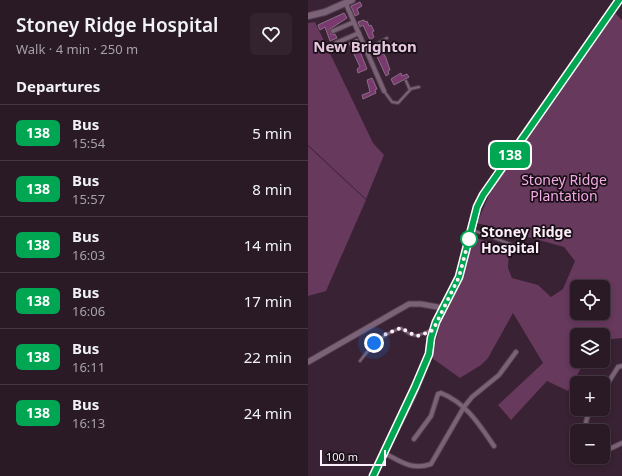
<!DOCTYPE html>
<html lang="en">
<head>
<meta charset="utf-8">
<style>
  body { margin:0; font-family:"Noto Sans",sans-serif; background:#32232e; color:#f1f3f6; height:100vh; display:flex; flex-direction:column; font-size:15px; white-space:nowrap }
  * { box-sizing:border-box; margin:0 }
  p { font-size:13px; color:#a5a1a7 }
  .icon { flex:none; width:22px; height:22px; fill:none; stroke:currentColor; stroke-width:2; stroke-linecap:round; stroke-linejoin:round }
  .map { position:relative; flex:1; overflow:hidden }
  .sheet { display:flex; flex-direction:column; background:#2a1a26; width:308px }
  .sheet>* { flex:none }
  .badge { padding:0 8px; border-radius:6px; font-size:14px; line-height:26px }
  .buttons { position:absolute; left:262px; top:280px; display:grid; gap:8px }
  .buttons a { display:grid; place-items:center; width:40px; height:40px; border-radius:6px; background:#2a1a26; box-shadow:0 2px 6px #0003,0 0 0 1px #463843; font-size:20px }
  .scale { position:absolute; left:12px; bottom:10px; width:66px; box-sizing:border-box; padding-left:4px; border:2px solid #feeffa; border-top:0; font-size:11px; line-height:14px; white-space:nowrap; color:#feeffa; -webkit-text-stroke:3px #190f17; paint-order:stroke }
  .you { position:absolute; width:20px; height:20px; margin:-10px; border:3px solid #fff; border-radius:50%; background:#1a73e8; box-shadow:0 0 0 6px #1a73e833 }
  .map>.badge { position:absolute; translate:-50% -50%; box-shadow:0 0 0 2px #fff }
  h2 { padding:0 16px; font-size:15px; line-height:36px }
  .round { display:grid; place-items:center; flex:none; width:42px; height:42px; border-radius:6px; background:#32232e }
  .headline { display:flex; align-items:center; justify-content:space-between; height:68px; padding:0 16px }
  h1 { font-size:19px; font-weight:600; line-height:30px }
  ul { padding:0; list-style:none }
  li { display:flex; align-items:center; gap:12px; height:56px; padding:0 16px; border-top:1px solid #463843 }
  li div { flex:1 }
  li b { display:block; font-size:15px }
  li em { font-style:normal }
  li .badge { min-width:44px; font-weight:700; text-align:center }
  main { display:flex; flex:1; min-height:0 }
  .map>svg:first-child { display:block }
</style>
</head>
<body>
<main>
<section class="sheet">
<div class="headline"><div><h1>Stoney Ridge Hospital</h1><p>Walk · 4 min · 250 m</p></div><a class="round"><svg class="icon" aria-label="heart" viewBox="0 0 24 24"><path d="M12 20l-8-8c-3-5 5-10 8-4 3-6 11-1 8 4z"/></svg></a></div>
<h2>Departures</h2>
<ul>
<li><span class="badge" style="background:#00a651;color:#fff">138</span><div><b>Bus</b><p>15:54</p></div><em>5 min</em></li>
<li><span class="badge" style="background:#00a651;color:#fff">138</span><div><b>Bus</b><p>15:57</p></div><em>8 min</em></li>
<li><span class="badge" style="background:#00a651;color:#fff">138</span><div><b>Bus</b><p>16:03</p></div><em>14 min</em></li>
<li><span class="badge" style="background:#00a651;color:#fff">138</span><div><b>Bus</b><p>16:06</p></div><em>17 min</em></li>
<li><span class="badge" style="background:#00a651;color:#fff">138</span><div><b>Bus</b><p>16:11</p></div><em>22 min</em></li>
<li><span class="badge" style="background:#00a651;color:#fff">138</span><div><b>Bus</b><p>16:13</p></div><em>24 min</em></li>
</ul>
</section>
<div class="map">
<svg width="314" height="476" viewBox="0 0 314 476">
  <rect width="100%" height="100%" fill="#382233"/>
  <path fill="#67395d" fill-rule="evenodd" d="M306 12 314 20V338L295 340V335H269V361H277L260 391 239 381 203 420 190 405 235 363 205 313 180 358 173 365 152 378 124 358 125 352 134 316 151 286 165 237 201 249 200 268 204 278 230 285 243 297 255 289 267 261 256 247 169 223 184 188ZM269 287H295V313H269Z
    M7 22 65 143 76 155 58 199 0 145V23Z
    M0 146 58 200 18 291 0 296Z"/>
  <path fill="#7b3a6f" stroke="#896f83" d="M52 2 54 6 49 9 51 14 47 16 43 6Z
    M36 13 39 18 22 29 23 34H27L29 38 22 41 17 27 12 30 10 25Z
    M56 20 57 22 59 21 61 26 63 25 66 31 64 32 66 37 62 40 55 25 52 27 50 22Z
    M49 39 51 43 49 44 59 69 50 73 49 69 52 67 41 43Z
    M72 47 78 58 82 70 80 71 81 74 78 76 66 50Z
    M93 73 94 76 99 74 101 77 86 85 83 79Z
    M64 78 69 89 67 90 68 93 55 99 54 95 62 92 59 80Z"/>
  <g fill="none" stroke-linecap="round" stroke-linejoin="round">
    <defs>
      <path id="service" d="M58 50 79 38
        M102 89 111 87
        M76 91 84 102 90 103 102 90 98 81
        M164 230 216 249
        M52 361C64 345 73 335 93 328 107 340 110 335 124 330"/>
      <path id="minor" d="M38 4 76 91
        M25 31 46 22
        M28 43 51 33
        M295 391 310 367 314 366
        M276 431 279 418 284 409
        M106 439 123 416 130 394 133 393C158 403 171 424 186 446
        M295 452 314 443
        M76 453C92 461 104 471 123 464L156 407 164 397 191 375 208 352"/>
      <path id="tertiary" d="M0 362 101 304H113L135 308
        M65 476C83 438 109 395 121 355 124 344 124 333 128 322 134 306 145 293 151 276 160 249 163 221 175 195L311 0"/>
      <path id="secondary" d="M0 16 17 12 44 0"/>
    </defs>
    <use href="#service" stroke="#544150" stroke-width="4"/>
    <use href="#minor" stroke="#544150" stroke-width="6"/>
    <use href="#tertiary" stroke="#544150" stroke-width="7"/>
    <use href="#secondary" stroke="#544150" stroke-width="8"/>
    <use href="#service" stroke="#7c6276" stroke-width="2"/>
    <use href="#minor" stroke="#7c6276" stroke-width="4"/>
    <use href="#tertiary" stroke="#7c6276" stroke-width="5"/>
    <use href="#secondary" stroke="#7c6276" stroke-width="6"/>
  </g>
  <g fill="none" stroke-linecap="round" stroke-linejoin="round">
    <defs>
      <path id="line" d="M65 476 107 387 121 354 123 338 128 322 151 277 169 207 175 195 311 0"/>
    </defs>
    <use href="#line" stroke="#fff" stroke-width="9"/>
    <use href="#line" stroke="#00a651" stroke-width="6"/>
    <path stroke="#feeffa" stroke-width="4" stroke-dasharray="0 7.2" d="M66 343 78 334 93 328 108 336 114 335 125 330 151 277 161 239"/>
  </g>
  <circle fill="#fff" stroke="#00a651" stroke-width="2" cx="161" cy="239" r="8"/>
  <g text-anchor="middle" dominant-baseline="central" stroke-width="3.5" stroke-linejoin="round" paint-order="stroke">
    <g font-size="14" fill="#f6abe6" stroke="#190f17">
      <text x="256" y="179">Stoney Ridge<tspan x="256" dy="16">Plantation</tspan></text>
    </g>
    <g font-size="14" font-weight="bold" fill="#feeffa" stroke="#190f17" text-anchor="start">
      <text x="173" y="231">Stoney Ridge<tspan x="173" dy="16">Hospital</tspan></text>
    </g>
    <g font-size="15" font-weight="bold" fill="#e7c9df" stroke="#190f17">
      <text x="57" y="46">New Brighton</text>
    </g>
  </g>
</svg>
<div class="buttons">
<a><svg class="icon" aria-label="locate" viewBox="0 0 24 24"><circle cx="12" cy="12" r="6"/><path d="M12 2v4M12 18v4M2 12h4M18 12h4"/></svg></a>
<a><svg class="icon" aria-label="layers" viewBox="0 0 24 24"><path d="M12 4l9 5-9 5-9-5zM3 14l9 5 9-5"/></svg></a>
<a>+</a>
<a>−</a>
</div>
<div class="scale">100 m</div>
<div class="you" style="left:66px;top:343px"></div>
<b class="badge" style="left:202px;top:155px;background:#00a651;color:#fff">138</b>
</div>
</main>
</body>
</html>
